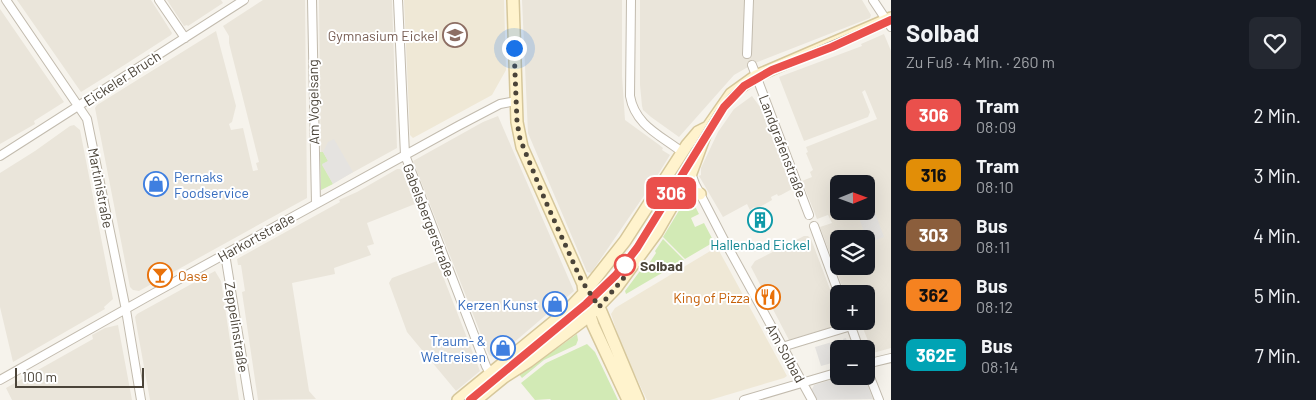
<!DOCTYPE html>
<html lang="de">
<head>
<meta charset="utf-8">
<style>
  body { margin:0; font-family:Barlow,sans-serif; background:#242831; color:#f1f3f6; height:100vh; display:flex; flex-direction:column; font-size:19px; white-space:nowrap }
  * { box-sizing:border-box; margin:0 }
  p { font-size:16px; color:#9ea1a6 }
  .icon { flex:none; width:28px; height:28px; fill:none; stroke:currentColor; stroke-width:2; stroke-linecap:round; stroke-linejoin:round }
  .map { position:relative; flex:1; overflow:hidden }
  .details { display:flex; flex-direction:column; background:#171b24; width:425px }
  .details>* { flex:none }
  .badge { padding:0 10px; border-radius:8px; font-size:18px; line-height:32px }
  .needle { width:32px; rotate:89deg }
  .tools { position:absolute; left:830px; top:175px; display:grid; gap:10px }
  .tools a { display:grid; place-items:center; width:45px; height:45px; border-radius:8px; background:#171b24; box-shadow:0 5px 20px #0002; font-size:25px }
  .scale { position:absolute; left:15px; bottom:12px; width:129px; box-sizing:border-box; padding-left:5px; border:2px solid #4b4439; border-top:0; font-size:14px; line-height:18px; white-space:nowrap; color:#4b4439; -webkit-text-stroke:4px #fff; paint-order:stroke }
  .you { position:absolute; width:25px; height:25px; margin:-12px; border:4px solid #fff; border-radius:50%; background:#1a73e8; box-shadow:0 0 0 8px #1a73e833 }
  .map>.badge { position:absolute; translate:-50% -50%; box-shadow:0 0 0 2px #fff }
  .round { display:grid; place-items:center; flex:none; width:52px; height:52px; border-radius:8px; background:#242831 }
  .overview { display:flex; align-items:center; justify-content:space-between; height:85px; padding:0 15px }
  h1 { font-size:24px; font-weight:700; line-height:38px }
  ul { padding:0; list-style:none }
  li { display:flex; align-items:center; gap:15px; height:60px; padding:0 15px }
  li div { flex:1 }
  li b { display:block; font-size:19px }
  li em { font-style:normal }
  li .badge { min-width:55px; font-weight:700; text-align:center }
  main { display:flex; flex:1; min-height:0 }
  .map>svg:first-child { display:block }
</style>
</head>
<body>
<main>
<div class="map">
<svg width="891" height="400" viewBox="0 0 891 400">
  <rect width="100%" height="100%" fill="#f6f3ec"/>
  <path fill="#eae5da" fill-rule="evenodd" d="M17 0H151L172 33 171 35 126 64 81 92Z
    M167 0H221L223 3 188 26 187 25 184 26Z
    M263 0H305L307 198 139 291 133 290 130 287 95 108 97 105 216 31 236 106 232 122 229 124 231 130 243 128 253 171 258 170 256 163 259 162 229 43V36L223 26Z
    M319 0H392L397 148 321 190Z
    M522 0H622V76L625 120 658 144 663 148 662 150 670 155 654 181 591 273 587 272 528 133Z
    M640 0H745L742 52 743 55 750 52 754 0H862L871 15 870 18 755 63 734 75 679 137 651 117 643 110 642 106 640 85Z
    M0 9 64 102 34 121 35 124 0 144Z
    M884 34 891 51V348L873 353 860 321H866V294H845L820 227 832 223 828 215 817 219 802 181 812 177 810 172 813 170 806 153 808 152 806 147 877 119 865 90 862 92 870 112 868 117 804 141 779 77 862 46 861 44ZM839 184H866V211H839ZM839 239H866V266H839Z
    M752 96 760 107 792 189 781 195 778 196 777 194 771 197 772 200 756 209 754 207 750 210 747 204 723 217 699 176 701 175V168L718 132 734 109Z
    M498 116 574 291 497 357H493L489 355 413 161 483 122Z
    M74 125 80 130 113 299 104 307 105 309 13 362 0 307V173L35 151 70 126Z
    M397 169H400L402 171 415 204 367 223 374 244 367 246 371 255 334 268 335 274 292 283 309 391 316 399 258 400 242 292 245 291 241 265H238L237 259 340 202 339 200 357 192Z
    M804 236H808L811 239 839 313V321H842L843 324 789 340 751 267 755 261Z
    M437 261 480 371 456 391 407 332 389 283 392 278Z
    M215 271 221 281 239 400H150L135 317 137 314Z
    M118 325 132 400H12L6 388 93 339 92 335 105 328Z"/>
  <path fill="#efe8d6" d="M404 0H504L506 70 492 95 413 138 410 135Z
    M717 247 787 376 784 378 710 400H647L623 350 611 314 615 308Z"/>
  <path fill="#d2eab5" d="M320 152H323L328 161 322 165 333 184 321 190Z
    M686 199 692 200 699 214 691 218 695 227 704 223 714 242 685 259 663 237Z
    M663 239 684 260 626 294 625 291 643 267 646 268 656 253 655 251Z
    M577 334 578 340 576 345 544 360 522 378 518 373 559 347Z
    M587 344 595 352 618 400H551L550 399 535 400 521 383 546 363Z"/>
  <path fill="#e5e3e0" d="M334 139 353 172 333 184 322 164 328 161 323 152 328 142Z
    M869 196 884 237 868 243 858 215 846 220 843 211H866V198Z
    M846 338 849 349H839V361L821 366 815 347 839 340 841 347 844 346 843 339Z
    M844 376H864L873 399 816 400 811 391 814 385Z"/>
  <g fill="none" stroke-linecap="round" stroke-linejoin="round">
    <defs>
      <path id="street" d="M6 0 87 119 126 310 141 400
        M159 0 185 38
        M312 0 316 204
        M398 0 405 155 486 366 490 373
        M631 0 630 96C635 125 660 135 682 152
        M873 0 891 27
        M747 54 749 0
        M752 65 809 215
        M0 156 244 0
        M691 173 695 184 724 240 812 400
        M814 226 839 294
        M225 254 249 400
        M849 321 859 349
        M782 347 851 326
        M866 364 891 358
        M866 367 879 400
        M0 380 147 297 458 126 500 104 516 101
        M744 400 839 372"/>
      <path id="secondary" d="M513 0 517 122 522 147 583 284 585 300 593 325 628 400
        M679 195 687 192 700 194
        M584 285 599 307 638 400
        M458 400 567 311 584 293 625 241 687 145 698 132 708 127
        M476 400 504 377 529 361 589 316 616 288 657 232 691 173 708 127 731 94 756 76 891 18"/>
    </defs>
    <use href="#street" stroke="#c2bbae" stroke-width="10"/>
    <use href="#secondary" stroke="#d6c79b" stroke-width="14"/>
    <use href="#street" stroke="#fff" stroke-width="8"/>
    <use href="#secondary" stroke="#fff3cd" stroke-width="11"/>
    <path stroke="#9a9a9a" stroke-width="1" d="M464 400 585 300 612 273 634 244 716 110 730 93 739 85 761 71 891 16"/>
  </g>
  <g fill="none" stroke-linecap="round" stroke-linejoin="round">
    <defs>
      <path id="line" d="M470 400 586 304 616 275 637 248 724 107 744 86 772 70 832 47 891 20"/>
    </defs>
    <use href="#line" stroke="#fff" stroke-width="11"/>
    <use href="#line" stroke="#ea504c" stroke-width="8"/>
    <path stroke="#4b4439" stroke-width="5" stroke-dasharray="0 9" d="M514 48 517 122 520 139 545 200 578 273C583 285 592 295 599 307L628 273 625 265"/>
  </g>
  <defs>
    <symbol id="school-ring" viewBox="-11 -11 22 22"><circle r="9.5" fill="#fff" stroke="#8d6e63" stroke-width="1.5"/><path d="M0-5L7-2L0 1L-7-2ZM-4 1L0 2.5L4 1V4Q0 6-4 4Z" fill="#8d6e63"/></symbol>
    <symbol id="shop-ring" viewBox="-11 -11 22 22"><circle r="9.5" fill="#fff" stroke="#3f7fe0" stroke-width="1.5"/><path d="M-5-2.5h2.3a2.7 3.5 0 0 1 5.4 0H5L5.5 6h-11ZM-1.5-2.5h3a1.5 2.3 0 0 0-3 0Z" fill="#3f7fe0"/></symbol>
    <symbol id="building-ring" viewBox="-11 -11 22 22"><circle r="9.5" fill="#fff" stroke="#0f9aa8" stroke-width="1.5"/><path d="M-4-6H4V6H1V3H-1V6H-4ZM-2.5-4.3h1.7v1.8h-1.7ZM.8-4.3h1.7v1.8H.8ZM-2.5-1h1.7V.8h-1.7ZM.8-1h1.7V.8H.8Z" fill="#0f9aa8"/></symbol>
    <symbol id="bar-ring" viewBox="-11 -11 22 22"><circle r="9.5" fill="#fff" stroke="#e8710a" stroke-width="1.5"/><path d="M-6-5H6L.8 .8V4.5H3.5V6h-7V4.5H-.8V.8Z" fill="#e8710a"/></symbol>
    <symbol id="restaurant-ring" viewBox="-11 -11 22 22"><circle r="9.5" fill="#fff" stroke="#e8710a" stroke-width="1.5"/><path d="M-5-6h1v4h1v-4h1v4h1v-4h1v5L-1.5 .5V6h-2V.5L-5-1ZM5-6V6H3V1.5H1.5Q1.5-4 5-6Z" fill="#e8710a"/></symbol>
  </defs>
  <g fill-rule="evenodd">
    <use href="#school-ring" x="441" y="21" width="28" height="28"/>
    <use href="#shop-ring" x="142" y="170" width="28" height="28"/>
    <use href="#building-ring" x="746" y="206" width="28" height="28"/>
    <use href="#bar-ring" x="146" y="261" width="28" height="28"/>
    <use href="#restaurant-ring" x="754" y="283" width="28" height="28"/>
    <use href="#shop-ring" x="541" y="290" width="28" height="28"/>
    <use href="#shop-ring" x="489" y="334" width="28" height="28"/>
  </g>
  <circle fill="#fff" stroke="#ea504c" stroke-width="2.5" cx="625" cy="265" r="10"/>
  <g text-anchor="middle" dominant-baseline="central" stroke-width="4" stroke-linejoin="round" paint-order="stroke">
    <g font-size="14" fill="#785e54" stroke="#fff" text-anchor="end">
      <text x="438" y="35">Gymnasium Eickel</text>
    </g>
    <g font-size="14" fill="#4b4439" stroke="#fff">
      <text transform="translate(122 78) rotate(-33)">Eickeler Bruch</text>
      <text transform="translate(313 102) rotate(-91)">Am Vogelsang</text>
      <text transform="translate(783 146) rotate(69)">Landgrafenstraße</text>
      <text transform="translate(101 188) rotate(79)">Martinistraße</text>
      <text transform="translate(429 220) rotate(69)">Gabelsbergerstraße</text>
      <text transform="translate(256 237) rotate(-29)">Harkortstraße</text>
      <text transform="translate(237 327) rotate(81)">Zeppelinstraße</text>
      <text transform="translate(786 353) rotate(61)">Am Solbad</text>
    </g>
    <g font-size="14" fill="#366cbe" stroke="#fff" text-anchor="end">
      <text x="174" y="176" text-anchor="start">Pernaks<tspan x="174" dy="16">Foodservice</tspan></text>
      <text x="538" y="304">Kerzen Kunst</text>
      <text x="486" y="340">Traum- &amp;<tspan x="486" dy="16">Weltreisen</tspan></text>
    </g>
    <g font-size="14" fill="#0d838f" stroke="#fff">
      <text x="760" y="244">Hallenbad Eickel</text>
    </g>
    <g font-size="14" font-weight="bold" fill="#4b4439" stroke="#fff" text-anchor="start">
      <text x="640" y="265">Solbad</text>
    </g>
    <g font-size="14" fill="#c56008" stroke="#fff" text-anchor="start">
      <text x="178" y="275">Oase</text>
      <text x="750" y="297" text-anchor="end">King of Pizza</text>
    </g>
  </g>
</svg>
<div class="tools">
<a><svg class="needle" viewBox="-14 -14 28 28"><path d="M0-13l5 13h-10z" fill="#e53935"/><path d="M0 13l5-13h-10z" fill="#9ea1a6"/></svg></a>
<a><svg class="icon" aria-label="layers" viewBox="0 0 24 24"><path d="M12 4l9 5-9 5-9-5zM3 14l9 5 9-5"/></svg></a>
<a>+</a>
<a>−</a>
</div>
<div class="scale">100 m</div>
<div class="you" style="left:514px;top:48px"></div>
<b class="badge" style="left:671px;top:193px;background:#ea504c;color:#fff">306</b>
</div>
<section class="details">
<div class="overview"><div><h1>Solbad</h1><p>Zu Fuß · 4 Min. · 260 m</p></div><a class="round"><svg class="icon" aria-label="heart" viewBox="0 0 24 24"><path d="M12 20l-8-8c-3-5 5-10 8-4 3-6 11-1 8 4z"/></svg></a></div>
<ul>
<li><span class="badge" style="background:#ea504c;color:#fff">306</span><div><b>Tram</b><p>08:09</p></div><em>2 Min.</em></li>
<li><span class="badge" style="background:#e28e07;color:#111">316</span><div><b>Tram</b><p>08:10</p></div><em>3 Min.</em></li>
<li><span class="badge" style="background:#8b5e3c;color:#fff">303</span><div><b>Bus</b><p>08:11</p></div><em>4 Min.</em></li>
<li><span class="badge" style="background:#f58220;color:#111">362</span><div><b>Bus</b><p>08:12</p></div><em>5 Min.</em></li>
<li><span class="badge" style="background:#00a3b4;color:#fff">362E</span><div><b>Bus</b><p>08:14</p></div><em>7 Min.</em></li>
</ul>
</section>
</main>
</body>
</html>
